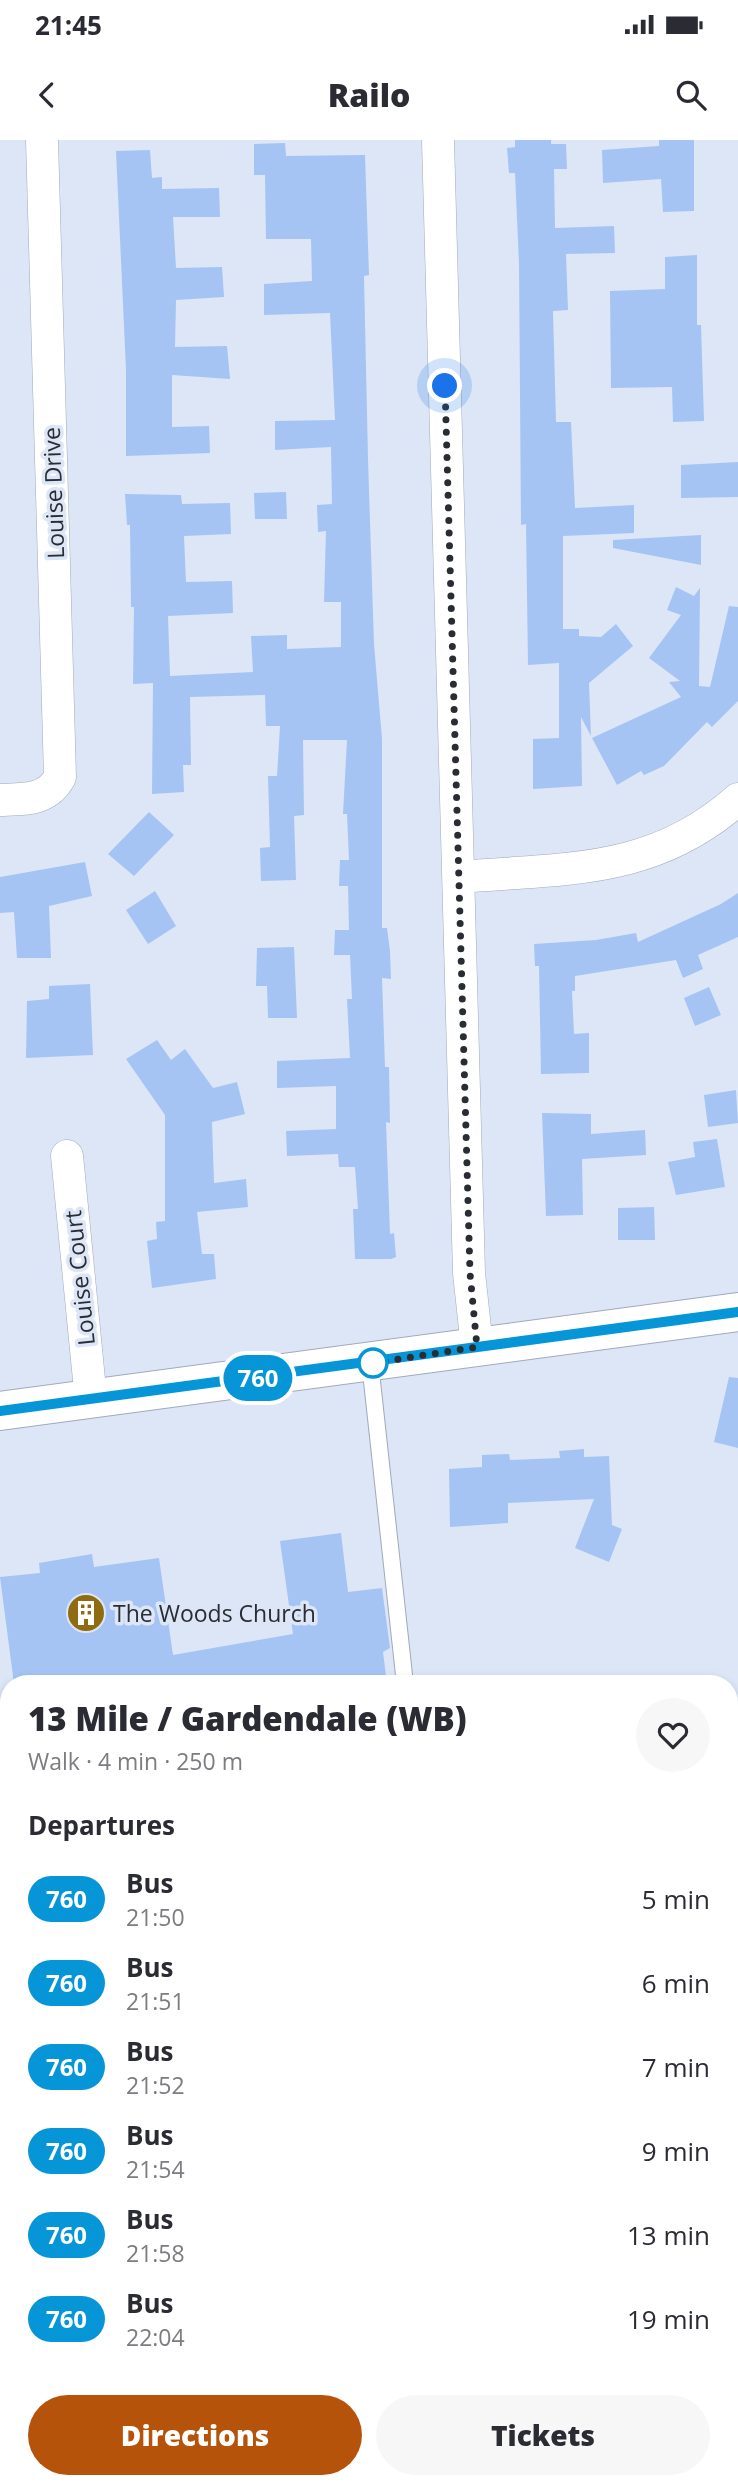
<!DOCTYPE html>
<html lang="en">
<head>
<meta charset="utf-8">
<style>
  body { margin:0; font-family:"Open Sans",sans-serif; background:#f7f7f7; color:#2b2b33; height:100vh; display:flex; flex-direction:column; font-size:26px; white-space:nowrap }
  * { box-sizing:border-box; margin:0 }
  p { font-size:23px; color:#7c7c81 }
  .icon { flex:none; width:38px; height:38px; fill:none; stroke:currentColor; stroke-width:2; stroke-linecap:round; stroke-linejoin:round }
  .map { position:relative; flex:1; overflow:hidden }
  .details { position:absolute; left:0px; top:1535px; width:738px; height:814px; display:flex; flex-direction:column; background:#fff; border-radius:28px 28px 0 0; box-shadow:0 4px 10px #0003 }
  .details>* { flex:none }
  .badge { padding:0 14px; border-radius:23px; font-size:24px; line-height:46px }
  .you { position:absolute; width:35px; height:35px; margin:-18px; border:5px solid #fff; border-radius:50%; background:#1a73e8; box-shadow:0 0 0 10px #1a73e833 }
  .map>.badge { position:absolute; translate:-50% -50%; box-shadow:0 0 0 4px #fff }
  h2 { padding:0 28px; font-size:26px; line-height:63px }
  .round { display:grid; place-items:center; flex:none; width:74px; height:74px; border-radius:37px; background:#f7f7f7 }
  .overview { display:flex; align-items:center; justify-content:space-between; height:119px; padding:0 28px }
  h1 { font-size:33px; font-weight:800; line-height:52px }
  .button { display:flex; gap:14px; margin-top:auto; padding:14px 28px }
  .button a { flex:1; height:80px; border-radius:42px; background:#b45309; color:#fff; font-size:28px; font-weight:800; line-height:80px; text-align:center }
  .button a+a { background:#f7f7f7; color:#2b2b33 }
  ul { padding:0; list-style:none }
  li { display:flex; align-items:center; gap:21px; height:84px; padding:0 28px }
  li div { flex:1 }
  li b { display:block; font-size:26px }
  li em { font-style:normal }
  li .badge { min-width:77px; font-weight:700; text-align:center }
  .status { display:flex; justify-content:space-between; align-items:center; height:49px; padding:0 35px; background:#fff; direction:ltr }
  .status svg { height:19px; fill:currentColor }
  header { display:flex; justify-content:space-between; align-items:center; height:91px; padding:0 28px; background:#fff; font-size:32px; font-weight:800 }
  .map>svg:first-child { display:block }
</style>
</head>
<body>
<div class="status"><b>21:45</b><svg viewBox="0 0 49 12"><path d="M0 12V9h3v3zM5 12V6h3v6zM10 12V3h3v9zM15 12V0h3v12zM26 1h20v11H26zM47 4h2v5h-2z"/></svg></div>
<header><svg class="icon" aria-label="back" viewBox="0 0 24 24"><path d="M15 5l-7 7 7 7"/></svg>Railo<svg class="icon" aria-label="search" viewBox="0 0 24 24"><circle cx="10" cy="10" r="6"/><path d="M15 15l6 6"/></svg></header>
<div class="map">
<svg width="738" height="2348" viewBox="0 0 738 2348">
  <rect width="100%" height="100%" fill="#dce6f6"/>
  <path fill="#c9b07c" d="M294 2340H458V2348H294Z"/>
  <path fill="#a5c4f4" d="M515 0H551V4H566L567 29H554L555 88 614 86 615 113 566 114 568 170 553 171 556 282H571L575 368 634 365V393L563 396V489H579V496L601 497 616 484 633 506 589 543 591 596 581 577 582 646 533 649V599L559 598V523L528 525 526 384 521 385 519 123 515 33H509L507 8 515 7Z
    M659 0H694V71L663 72 661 39 603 43 602 10 659 6Z
    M285 3 286 16 365 15 369 135 364 136 368 319 374 504 382 599V788H387L390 811 391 839 382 838 385 927H389L390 983 386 982 390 1094 394 1093 396 1117 391 1119H355L353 1069H358L355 1027H339L338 1014 287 1016 286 991 336 989V946L277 948V921L350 918 347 859H352L350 815H334L335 790H349L348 746H339L340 720H349L347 674H343L347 600H303L304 675 294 676 296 740 261 741 260 708 270 707 268 636H277L280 586H266L265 555 190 557 191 625H183L184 652 152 654 153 543 133 544 134 467H131L130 385H127L125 354 181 355 182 364 230 363 231 394 184 396 186 442 232 441 233 473 168 476 170 536 253 532 251 496 287 495V509L341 507V462H324L326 391 318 392 317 365 332 364 331 307 275 310V281L335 280 330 173 264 175V144L312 141 311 99H266L265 35H254V4Z
    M150 10 152 38 162 37V49L219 48 220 77H173L176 128 222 127 224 157 176 160 175 207 227 206 230 239 172 235V287L209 286 210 313 126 316V230L116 11Z
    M697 115V185H701L704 281 673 282 672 247 611 248 610 151 665 149V117Z
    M738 322V357L681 358V325Z
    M286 352 287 379H255L254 353Z
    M701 395V425L613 408V400Z
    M676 447 694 456 700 448 699 546 710 547 729 466 738 467V561L712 587 707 582 664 626 644 635 641 631 617 645 592 598 681 557 669 542 680 541 649 518 681 475 667 470Z
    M149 672 174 695 134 736 108 714Z
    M85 722 92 756 49 766 51 818H17L14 772 0 773V737Z
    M155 751 176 786 148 804 126 770Z
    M738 753V797L698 815 703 829 683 838 676 820 575 836V851H572L574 894 589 893V933L541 934 539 826H535L534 804 596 800 636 793 638 802 721 764Z
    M294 807 297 878H268L267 846H256L257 808Z
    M90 844 93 915 26 918 27 861 49 859V846Z
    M709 847 721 875 695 886 684 858Z
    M157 900 171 920 185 909 213 948 237 942 245 974 212 982 214 1043 246 1039 248 1067 197 1072 202 1114H214L216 1139 152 1148 147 1101 157 1099 156 1082 165 1081V975L126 919Z
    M736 950 738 983 708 987 704 955Z
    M542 973 591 974V994L645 990 646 1015 582 1019 583 1075 546 1076Z
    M717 999 725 1047 676 1055 668 1022 695 1017 693 1002Z
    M654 1067 655 1100H618V1068Z
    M729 1237 738 1238V1308L714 1302Z
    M584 1309V1317L609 1316 612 1385 622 1389 609 1422 575 1408 594 1359 508 1363V1383L450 1387 449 1329 482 1327V1315L509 1314 510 1320 560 1318 559 1311Z
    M341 1393 348 1452 382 1448 390 1508 383 1512 387 1544H14L0 1437 40 1433 39 1423 92 1414 94 1427 159 1418 173 1515 293 1494 280 1401Z"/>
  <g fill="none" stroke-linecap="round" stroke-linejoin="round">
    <defs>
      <path id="lane" d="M370 1223 405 1544"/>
      <path id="street" d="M438 0 469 1133 477 1207
        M0 660C25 659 47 661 60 637L42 0
        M459 737C565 728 653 735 738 659
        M67 1016 91 1260
        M730 1647 738 1628
        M0 2328 9 2327
        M107 2340 108 2348
        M633 2340V2348"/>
      <path id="secondary" d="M0 1271 738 1172"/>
    </defs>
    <use href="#lane" stroke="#a1aab9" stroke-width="18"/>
    <use href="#street" stroke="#a1aab9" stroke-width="33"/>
    <use href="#secondary" stroke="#a1aab9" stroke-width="40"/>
    <use href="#lane" stroke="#fff" stroke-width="16"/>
    <use href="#street" stroke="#fff" stroke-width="32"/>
    <use href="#secondary" stroke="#fff" stroke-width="38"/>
  </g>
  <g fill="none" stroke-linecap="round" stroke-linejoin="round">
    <defs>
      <path id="line" d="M0 1271 738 1172"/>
    </defs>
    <use href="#line" stroke="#fff" stroke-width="16"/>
    <use href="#line" stroke="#0696d7" stroke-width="10"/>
    <path stroke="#292d33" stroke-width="7" stroke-dasharray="0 12.6" d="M373 1223 477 1207 470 1133 445 246"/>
  </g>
  <defs>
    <symbol id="building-disc" viewBox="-11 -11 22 22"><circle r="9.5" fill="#8f6c10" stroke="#dce6f6"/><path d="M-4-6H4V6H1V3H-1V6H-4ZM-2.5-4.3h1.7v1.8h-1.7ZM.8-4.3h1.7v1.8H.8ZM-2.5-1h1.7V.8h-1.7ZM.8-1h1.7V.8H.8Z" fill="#fff"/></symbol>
  </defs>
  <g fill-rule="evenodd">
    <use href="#building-disc" x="64" y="1451" width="44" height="44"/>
  </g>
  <circle fill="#fff" stroke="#0696d7" stroke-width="3.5" cx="373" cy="1223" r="14"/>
  <g text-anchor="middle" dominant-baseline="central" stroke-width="7" stroke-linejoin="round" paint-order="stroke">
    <g font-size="23" fill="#292d33" stroke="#dce6f6">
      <text transform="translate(53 353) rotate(-92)">Louise Drive</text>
      <text transform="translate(79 1138) rotate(-96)">Louise Court</text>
    </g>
    <g font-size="23" fill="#292d33" stroke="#dce6f6" text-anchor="start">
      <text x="113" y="1473">The Woods Church</text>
    </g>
  </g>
</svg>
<div class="you" style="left:445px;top:246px"></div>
<b class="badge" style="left:258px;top:1238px;background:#0696d7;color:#fff">760</b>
<section class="details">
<div class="overview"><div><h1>13 Mile / Gardendale (WB)</h1><p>Walk · 4 min · 250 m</p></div><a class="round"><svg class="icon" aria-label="heart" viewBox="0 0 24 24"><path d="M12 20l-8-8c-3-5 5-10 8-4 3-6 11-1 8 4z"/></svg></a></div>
<h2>Departures</h2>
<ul>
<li><span class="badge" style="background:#0696d7;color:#fff">760</span><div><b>Bus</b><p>21:50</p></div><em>5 min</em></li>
<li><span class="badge" style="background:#0696d7;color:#fff">760</span><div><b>Bus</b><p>21:51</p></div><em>6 min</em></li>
<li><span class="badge" style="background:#0696d7;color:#fff">760</span><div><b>Bus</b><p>21:52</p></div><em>7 min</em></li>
<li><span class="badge" style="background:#0696d7;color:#fff">760</span><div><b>Bus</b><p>21:54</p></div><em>9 min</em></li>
<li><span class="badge" style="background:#0696d7;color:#fff">760</span><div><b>Bus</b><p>21:58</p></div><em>13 min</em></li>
<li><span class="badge" style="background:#0696d7;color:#fff">760</span><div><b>Bus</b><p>22:04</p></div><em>19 min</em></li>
</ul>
<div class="button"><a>Directions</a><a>Tickets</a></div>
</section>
</div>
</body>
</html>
